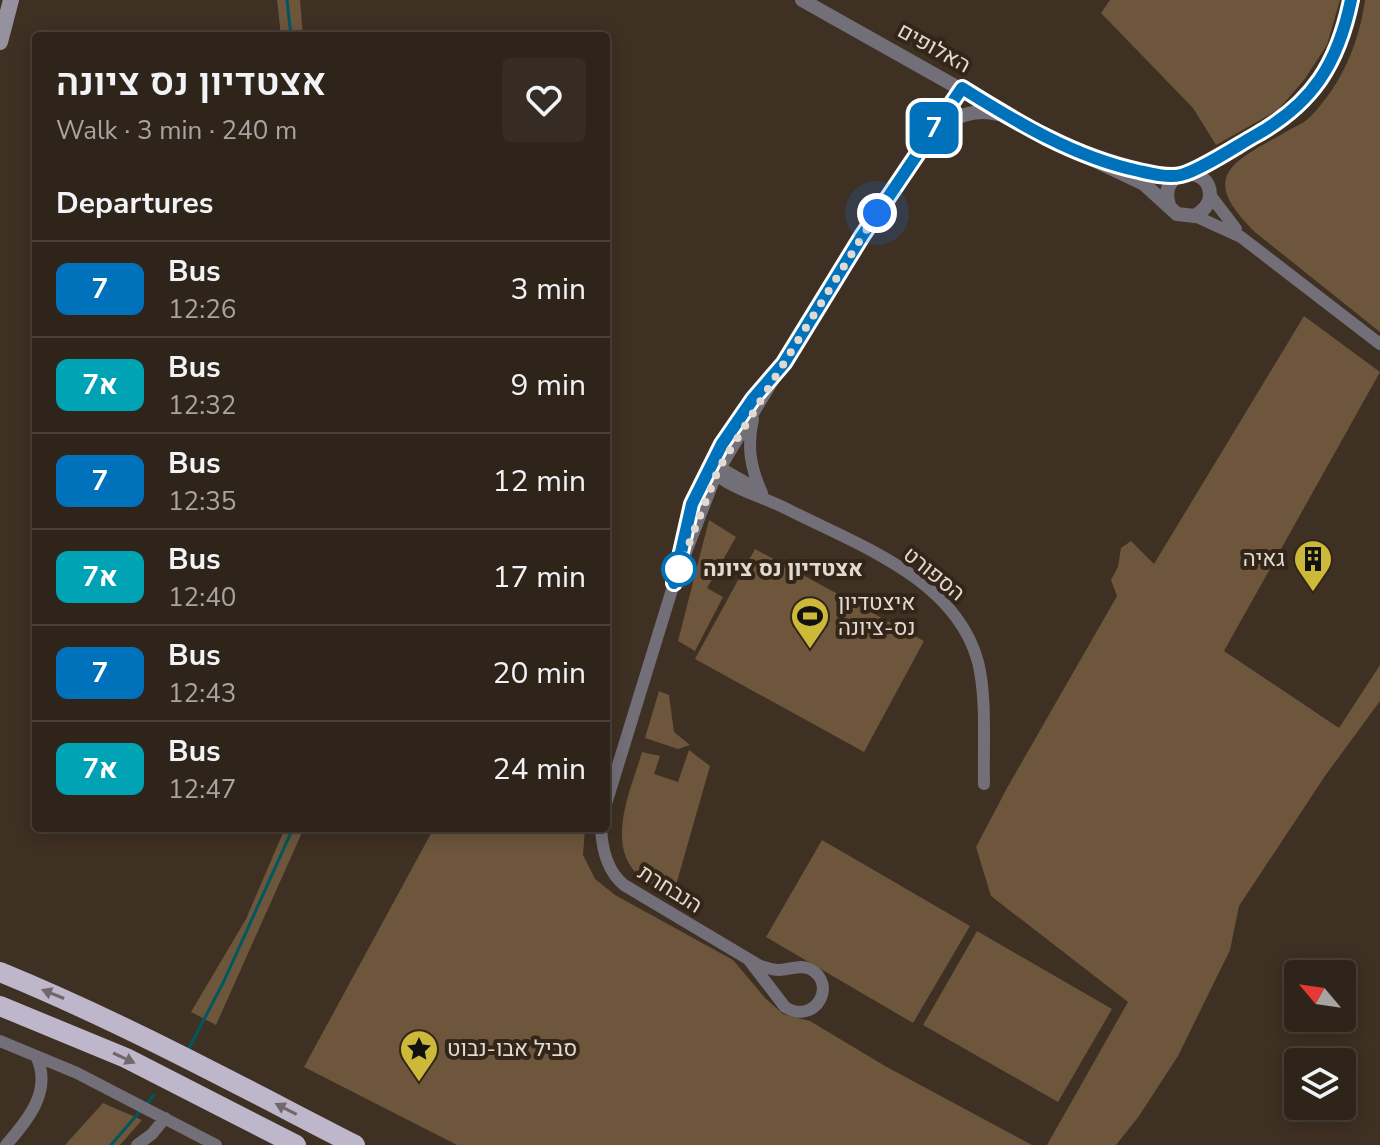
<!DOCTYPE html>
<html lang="en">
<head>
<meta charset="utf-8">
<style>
  body { margin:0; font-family:"Nunito Sans",Heebo,sans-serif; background:#362c23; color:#f1f3f6; height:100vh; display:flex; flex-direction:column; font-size:30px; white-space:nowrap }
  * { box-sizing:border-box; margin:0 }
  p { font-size:26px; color:#a7a4a2 }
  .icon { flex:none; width:44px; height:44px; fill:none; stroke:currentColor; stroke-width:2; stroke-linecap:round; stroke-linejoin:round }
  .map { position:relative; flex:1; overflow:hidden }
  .sheet { position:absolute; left:32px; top:32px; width:578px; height:800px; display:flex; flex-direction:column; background:#2e241a; border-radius:8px; box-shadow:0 4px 20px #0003,0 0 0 2px #494139 }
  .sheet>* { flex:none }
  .badge { padding:0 16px; border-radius:12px; font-size:28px; line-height:52px }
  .needle { width:52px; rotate:299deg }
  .tools { position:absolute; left:1284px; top:960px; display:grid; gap:16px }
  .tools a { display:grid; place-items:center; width:72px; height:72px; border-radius:8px; background:#2e241a; box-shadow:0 4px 20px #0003,0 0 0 2px #494139; font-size:40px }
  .you { position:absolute; width:40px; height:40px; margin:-20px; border:6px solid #fff; border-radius:50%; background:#1a73e8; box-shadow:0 0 0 12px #1a73e833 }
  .map>.badge { position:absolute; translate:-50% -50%; box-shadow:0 0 0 4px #fff }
  h2 { padding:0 24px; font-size:30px; line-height:72px }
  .round { display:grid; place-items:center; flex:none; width:84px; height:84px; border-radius:8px; background:#362c23 }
  .summary { display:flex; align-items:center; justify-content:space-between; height:136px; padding:0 24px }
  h1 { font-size:38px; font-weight:600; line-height:60px }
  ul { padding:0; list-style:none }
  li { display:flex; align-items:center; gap:24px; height:96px; padding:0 24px; border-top:2px solid #494139 }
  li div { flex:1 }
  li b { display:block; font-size:30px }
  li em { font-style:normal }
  li .badge { min-width:88px; font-weight:700; text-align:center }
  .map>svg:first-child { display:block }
</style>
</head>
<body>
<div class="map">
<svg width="1380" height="1145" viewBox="0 0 1380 1145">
  <rect width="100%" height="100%" fill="#3e3022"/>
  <path fill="#6e563c" d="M277 0H300L303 36H281Z
    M1110 0H1340L1327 45 1304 80 1278 110 1216 145 1193 108 1101 13Z
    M1365 0H1380V332L1256 233C1194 173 1236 161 1291 129 1298 125 1306 122 1311 116 1342 84 1359 43 1365 0Z
    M1304 316 1380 372 1224 651 1339 728 1380 665V701L1325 776 1239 906 1230 950 1178 1056 1139 1116 1116 1145H1047L1128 1002 991 896 976 847 1007 788 1117 596 1111 580 1118 567 1121 548 1131 541 1154 564Z
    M709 520 736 537 707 588 723 597 695 651 678 641Z
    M755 549 924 641 864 752 695 659Z
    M659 691 669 695 674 732 690 745 678 749 645 738Z
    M689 750 710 766 672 899C661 892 650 885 640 877 604 845 631 790 642 752L660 756 654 774 678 782Z
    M285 828H304L216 1025 191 1012 246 919Z
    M434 828H585L583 855 595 879 615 895 733 960 765 998 783 1014 810 1021 885 1066 1032 1145H457L304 1067Z
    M822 840 970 926 913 1023 766 937Z
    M977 931 1112 1009 1058 1102 923 1025Z
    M103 1103 142 1120 120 1145H65Z"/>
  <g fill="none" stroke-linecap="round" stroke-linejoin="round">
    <path stroke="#005760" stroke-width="3" d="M287 0 291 36
      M187 1052 224 981 293 828
      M146 1105 154 1095
      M111 1145 141 1110"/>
    <path stroke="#736f78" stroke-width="12" d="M1210 195 1236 229
      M1195 216 1241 237 1380 344
      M753 419C747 446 750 467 762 493
      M709 468C730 490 763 496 789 510 858 545 956 579 978 662 987 698 983 746 984 784
      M711 468 724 470 759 490
      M685 530C700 477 727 428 764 386
      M606 804 674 583 716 475 847 258 962 88
      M601 828C602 849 607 871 624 885L760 966C766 967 772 970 779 970 790 970 800 964 810 969 838 983 816 1026 785 1007L749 960
      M0 1041 77 1073 216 1145
      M6 1145C28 1120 53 1090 36 1056
      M137 1145 152 1134 165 1118"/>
    <path stroke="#736f78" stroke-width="14" d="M802 0 1051 140 1144 184 1177 214 1195 216C1203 211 1210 205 1210 195 1210 163 1157 168 1169 205
      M932 132C954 118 972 107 998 114
      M1125 167 1152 174 1179 176
      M1186 173C1275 122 1327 112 1351 0"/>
    <path stroke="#96919e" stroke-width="16" d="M0 42 11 0"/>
    <path stroke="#beb6ca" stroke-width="20" d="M0 972C122 1022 238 1085 355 1145
      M0 1006 126 1058 296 1145"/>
  </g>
  <defs><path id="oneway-solid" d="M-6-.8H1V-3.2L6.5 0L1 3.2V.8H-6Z" transform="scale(2)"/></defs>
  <g fill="#726769">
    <use href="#oneway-solid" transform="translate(53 994) rotate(-158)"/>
    <use href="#oneway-solid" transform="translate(124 1058) rotate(25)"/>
    <use href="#oneway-solid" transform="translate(286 1109) rotate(-153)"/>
  </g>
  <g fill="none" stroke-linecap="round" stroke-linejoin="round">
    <defs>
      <path id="line" d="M679 569 674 583 692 504 722 444 753 399 784 363 862 236 962 88C1018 123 1074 157 1139 171 1152 174 1168 178 1181 175 1199 171 1238 145 1256 135 1313 103 1338 63 1351 0"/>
    </defs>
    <use href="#line" stroke="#fff" stroke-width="18"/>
    <use href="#line" stroke="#0072bc" stroke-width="12"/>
    <path stroke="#e2dad1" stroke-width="8" stroke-dasharray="0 14.4" d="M679 569 719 468 877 213"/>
  </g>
  <defs>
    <symbol id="building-pin" viewBox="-11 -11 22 30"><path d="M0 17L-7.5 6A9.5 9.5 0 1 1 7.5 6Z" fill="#ccb939" stroke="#332619"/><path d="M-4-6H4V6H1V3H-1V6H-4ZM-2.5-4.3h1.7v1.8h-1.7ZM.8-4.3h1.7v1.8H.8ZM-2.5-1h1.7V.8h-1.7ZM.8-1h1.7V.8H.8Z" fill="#111"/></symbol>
    <symbol id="stadium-pin" viewBox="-11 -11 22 30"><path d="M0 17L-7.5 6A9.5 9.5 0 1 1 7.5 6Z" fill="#ccb939" stroke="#332619"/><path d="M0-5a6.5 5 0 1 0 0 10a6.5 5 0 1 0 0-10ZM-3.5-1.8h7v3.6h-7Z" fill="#111"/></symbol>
    <symbol id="sight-pin" viewBox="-11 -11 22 30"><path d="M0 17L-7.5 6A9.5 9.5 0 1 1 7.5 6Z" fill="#ccb939" stroke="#332619"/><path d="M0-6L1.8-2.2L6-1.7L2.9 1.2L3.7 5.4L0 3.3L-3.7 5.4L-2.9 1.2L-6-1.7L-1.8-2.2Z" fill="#111"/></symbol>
  </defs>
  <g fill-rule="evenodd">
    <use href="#building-pin" x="1291" y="537" width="44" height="60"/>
    <use href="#stadium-pin" x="788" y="594" width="44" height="60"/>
    <use href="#sight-pin" x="397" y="1027" width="44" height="60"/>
  </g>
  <circle fill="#fff" stroke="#0072bc" stroke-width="4" cx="679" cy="569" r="16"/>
  <g text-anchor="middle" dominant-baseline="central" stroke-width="8" stroke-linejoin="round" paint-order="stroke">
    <g font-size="22" fill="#e2dad1" stroke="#332619">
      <text transform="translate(934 48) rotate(29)">האלופים</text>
      <text transform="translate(934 574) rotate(39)">הספורט</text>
      <text transform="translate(670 889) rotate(32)">הנבחרת</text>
    </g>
    <g font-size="22" fill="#e2dad1" stroke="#332619" text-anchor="start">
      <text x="1285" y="559" text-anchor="end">גאיה</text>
      <text x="838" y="603">איצטדיון<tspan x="838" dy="25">נס-ציונה</tspan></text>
      <text x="447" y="1049">סביל אבו-נבוט</text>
    </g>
    <g font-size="22" font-weight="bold" fill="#e2dad1" stroke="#332619" text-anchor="start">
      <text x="703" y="569">אצטדיון נס ציונה</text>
    </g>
  </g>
</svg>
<div class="tools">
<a><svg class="needle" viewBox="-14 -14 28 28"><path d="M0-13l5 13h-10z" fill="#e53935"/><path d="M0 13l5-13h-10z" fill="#a7a4a2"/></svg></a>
<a><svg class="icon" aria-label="layers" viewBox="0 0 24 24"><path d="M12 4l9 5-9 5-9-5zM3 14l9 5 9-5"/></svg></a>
</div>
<div class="you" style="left:877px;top:213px"></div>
<b class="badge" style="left:934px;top:128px;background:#0072bc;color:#fff">7</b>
<section class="sheet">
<div class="summary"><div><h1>אצטדיון נס ציונה</h1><p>Walk · 3 min · 240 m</p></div><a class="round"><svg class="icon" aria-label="heart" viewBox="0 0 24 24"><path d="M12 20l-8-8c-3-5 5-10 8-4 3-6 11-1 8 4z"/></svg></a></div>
<h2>Departures</h2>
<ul>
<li><span class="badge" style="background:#0072bc;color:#fff">7</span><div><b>Bus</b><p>12:26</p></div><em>3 min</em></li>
<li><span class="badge" style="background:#00a3b4;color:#fff">7א</span><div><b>Bus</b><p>12:32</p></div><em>9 min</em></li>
<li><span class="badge" style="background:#0072bc;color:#fff">7</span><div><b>Bus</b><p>12:35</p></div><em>12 min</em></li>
<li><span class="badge" style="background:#00a3b4;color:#fff">7א</span><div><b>Bus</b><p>12:40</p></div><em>17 min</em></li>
<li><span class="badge" style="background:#0072bc;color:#fff">7</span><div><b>Bus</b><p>12:43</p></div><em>20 min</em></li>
<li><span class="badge" style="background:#00a3b4;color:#fff">7א</span><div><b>Bus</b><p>12:47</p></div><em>24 min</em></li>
</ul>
</section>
</div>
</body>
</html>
